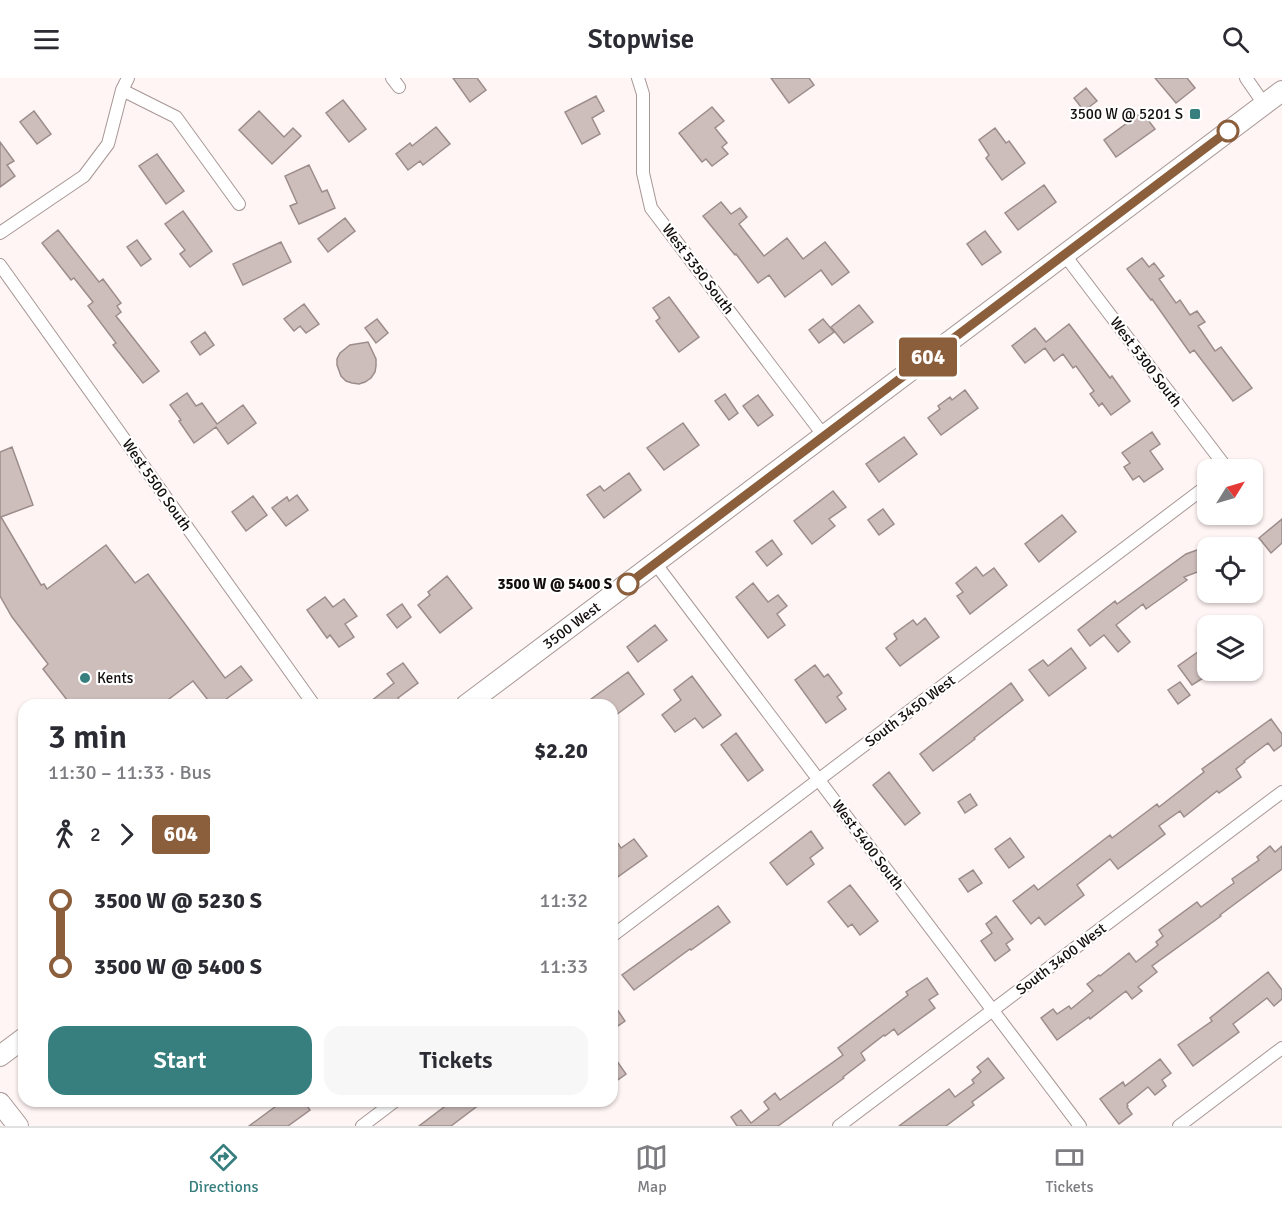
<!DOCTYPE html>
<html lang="en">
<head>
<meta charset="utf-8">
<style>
  body { margin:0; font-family:Signika,sans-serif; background:#f7f7f7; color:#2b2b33; height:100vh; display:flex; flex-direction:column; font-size:22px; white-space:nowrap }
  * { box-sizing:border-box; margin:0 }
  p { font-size:20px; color:#7c7c81 }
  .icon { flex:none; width:33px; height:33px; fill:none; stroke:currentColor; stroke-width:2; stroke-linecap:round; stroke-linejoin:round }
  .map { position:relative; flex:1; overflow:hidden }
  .panel { position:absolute; left:18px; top:621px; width:600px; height:408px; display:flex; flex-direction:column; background:#fff; border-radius:18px; box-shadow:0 2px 4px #0004 }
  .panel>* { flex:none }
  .badge { padding:0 12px; border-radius:4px; font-size:21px; line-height:39px }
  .needle { width:39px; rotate:53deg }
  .fabs { position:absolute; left:1197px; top:381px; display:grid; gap:12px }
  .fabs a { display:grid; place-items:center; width:66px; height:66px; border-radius:12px; background:#fff; box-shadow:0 2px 4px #0004; font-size:30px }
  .map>.badge { position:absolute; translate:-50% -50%; box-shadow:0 0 0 3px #fff }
  .legs { display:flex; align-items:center; gap:9px; height:66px; padding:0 30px; font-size:20px }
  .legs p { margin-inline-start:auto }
  .headline { display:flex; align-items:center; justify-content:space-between; height:102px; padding:0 30px }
  h1 { font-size:33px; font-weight:600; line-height:45px }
  .primary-button { display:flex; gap:12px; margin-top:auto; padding:12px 30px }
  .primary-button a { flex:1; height:69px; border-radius:18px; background:#377f7e; color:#fff; font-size:24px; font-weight:600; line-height:69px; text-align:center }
  .primary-button a+a { background:#f7f7f7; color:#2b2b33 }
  ul { padding:0 30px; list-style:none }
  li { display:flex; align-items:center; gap:21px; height:66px; font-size:22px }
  li i { display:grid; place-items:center; width:9px; height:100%; margin:0 8px; background:currentColor }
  li i::after { content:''; width:15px; height:15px; margin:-8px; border:4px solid; border-radius:50%; background:#fff }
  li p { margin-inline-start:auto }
  li:first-child i { background:linear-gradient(#0000 50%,currentColor 0) }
  li:last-child i { background:linear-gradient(currentColor 50%,#0000 0) }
  header { display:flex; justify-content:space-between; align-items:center; height:78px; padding:0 30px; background:#fff; font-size:27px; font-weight:600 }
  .dock { display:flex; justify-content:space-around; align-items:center; height:84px; border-top:2px solid #e1e1e2; background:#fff; font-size:16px; color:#7c7c81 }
  .dock a { display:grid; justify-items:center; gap:3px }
  .dock .on { color:#377f7e }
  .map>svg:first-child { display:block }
</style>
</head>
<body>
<header><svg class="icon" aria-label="menu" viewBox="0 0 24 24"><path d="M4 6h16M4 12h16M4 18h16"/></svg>Stopwise<svg class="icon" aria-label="search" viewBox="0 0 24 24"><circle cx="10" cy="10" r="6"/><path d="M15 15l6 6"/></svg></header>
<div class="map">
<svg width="1282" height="1048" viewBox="0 0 1282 1048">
  <rect width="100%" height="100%" fill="#fff5f4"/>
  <path fill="#cdbdbb" stroke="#9c8d8b" stroke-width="1.5" d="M453 0H477L486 12 470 24Z
    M771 0H809L814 7 789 25Z
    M1155 0H1187L1195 10 1176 25Z
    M1086 10 1097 23 1084 33 1074 20Z
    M596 18 604 33 592 40 600 56 582 66 565 34Z
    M343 22 366 51 349 64 326 35Z
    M712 29 724 43 715 50 727 65 722 69 728 76 712 88 706 81 702 84 679 55Z
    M34 33 51 56 37 66 20 44Z
    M259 33 284 59 293 50 301 58 272 86 239 52Z
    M1142 34 1155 51 1116 79 1104 62Z
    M436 49 450 66 423 87 420 83 408 92 396 76 410 65 412 68Z
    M995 50 1006 65 1009 63 1025 85 1002 102 986 80 989 77 979 62Z
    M0 64 14 83 7 87 15 98 0 109Z
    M157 76 184 113 166 126 139 88Z
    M309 87 322 114 327 112 335 130 299 146 290 128 297 125 285 98Z
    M1044 107 1056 124 1018 152 1005 135Z
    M721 124 731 136 740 130 747 139 739 146 764 178 787 160 803 181 825 164 849 194 832 207 821 192 785 219 769 197 758 205 736 176 735 177 703 138Z
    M183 133 212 173 190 189 180 176 185 172 165 146Z
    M345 140 355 153 328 174 318 161Z
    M58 152 99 204 103 201 121 225 117 228 121 234 116 238 159 293 143 305 113 267 116 265 88 228 93 224 74 200 71 202 42 165Z
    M985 153 1001 174 982 187 967 166Z
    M137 162 151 181 141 188 127 169Z
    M281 164 291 184 243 207 233 186Z
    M1142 180 1149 189 1154 185 1164 198 1159 201 1176 225 1180 222 1190 237 1197 233 1205 244 1198 248 1215 273 1221 269 1252 310 1233 323 1194 272 1190 275 1152 221 1151 222 1127 191Z
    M669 219 699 259 679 274 656 243 660 240 653 230Z
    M304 226 319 246 306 255 300 248 294 253 284 241Z
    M859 227 873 244 844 265 831 249Z
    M377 241 388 255 376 265 365 250Z
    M823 241 834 254 819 265 809 252Z
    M1069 246 1110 300 1112 298 1130 323 1111 337 1102 325 1099 328 1090 316 1094 313 1076 288 1073 290 1063 276 1054 283 1045 270 1025 285 1012 268 1035 250 1046 264Z
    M205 254 214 267 200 277 191 264Z
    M368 264 376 281V288L375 294 371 300 365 304 359 306 352 305 346 303 341 298 337 287V281L340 275 350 267Z
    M965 312 978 330 941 357 928 340 940 331 938 328 950 319 952 322Z
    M187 315 196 328 202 325 217 346 243 327 256 345 228 366 216 349 194 365 179 343 181 342 170 327Z
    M725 316 738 335 729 342 715 323Z
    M758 317 773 337 758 348 743 328Z
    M683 345 699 367 664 392 647 370Z
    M1152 354 1160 366 1150 373 1163 391 1144 404 1139 398 1133 402 1124 389 1130 385 1122 375Z
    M904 359 917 376 879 404 866 386Z
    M12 369 33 427 1 439 41 507 44 506 47 511 106 467 135 505 148 496 225 600 241 588 252 602 218 627H212L193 603 161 627H71L43 591 48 586 12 539 0 518V374Z
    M629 395 641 412 604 440 587 417 600 408 604 413Z
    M833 413 846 429 829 441 835 448 812 466 794 443Z
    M297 417 308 432 286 448 272 430 287 419 289 423Z
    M253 418 267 437 246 453 232 434Z
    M883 431 894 446 879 457 868 442Z
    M1062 437 1076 454 1039 484 1025 466Z
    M1282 441V465L1271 475 1259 460Z
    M772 462 782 476 767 488 756 474Z
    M1208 468V490L1184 499 1187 502 1146 531 1143 526 1116 547 1130 564 1118 574 1104 557 1090 568 1078 552 1115 523 1117 526 1186 476Z
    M976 489 983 498 994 490 1007 507 970 536 957 518 963 514 956 505Z
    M447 498 472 530 440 555 418 527 430 517 428 514Z
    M753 505 768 524 778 517 787 528 777 536 785 547 768 560 736 519Z
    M325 519 333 529 344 521 357 538 345 546 354 559 339 569 330 557 327 560 307 532Z
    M402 526 411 539 397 550 387 537Z
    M925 540 939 559 900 588 886 570 897 561 894 556 913 542 917 547Z
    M655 547 667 562 638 584 627 569Z
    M1071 570 1086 590 1049 618 1029 592 1043 582 1048 588Z
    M1202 571 1208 580V597L1192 607 1178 588Z
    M403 585 418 605 398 620 403 627H366L394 605 387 596Z
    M815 587 824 599 828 596 842 615 837 619 846 631 826 645 795 602Z
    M628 594 644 616 612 640V627H583Z
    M692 598 721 637 703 650 695 640 675 654 662 637 681 622 674 612Z
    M1180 604 1190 617 1178 626 1168 612Z
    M1011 605 1023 622 974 660 975 661 933 693 920 676Z
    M1271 641 1282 656V667L1274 673 1268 665 1244 683 1245 684 1236 691 1241 699 1219 715 1217 713 1184 739 1180 733 1159 748 1165 756 1118 791 1110 781 1077 807 1084 817 1045 847 1039 839 1031 846 1013 823 1034 807 1038 812 1110 757 1112 760 1157 726 1159 729 1204 694 1202 691Z
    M736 655 763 692 748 703 721 667Z
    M889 694 920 735 905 747 873 707Z
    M970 716 977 727 965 735 958 724Z
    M811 753 823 770 810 780 814 786 787 807 770 785Z
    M612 757 621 770 634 761 647 778 612 803Z
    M1010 760 1024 779 1009 790 995 771Z
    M1270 768 1275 774 1282 768V791L1220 837 1221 838 1152 888 1157 894 1138 909 1142 913 1132 921 1126 913 1090 941 1089 939 1057 962 1041 940 1053 931 1057 936 1069 928 1071 931 1093 913 1087 906 1099 897 1100 898 1129 875 1136 884 1158 867 1156 864 1163 858 1159 852 1197 824 1201 829 1227 810 1234 805 1232 801 1259 782 1257 779Z
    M973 792 982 805 968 814 959 801Z
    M850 807 878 843 860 857 852 846 848 849 828 824Z
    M718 828 730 844 691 872 690 871 634 912 622 897Z
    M996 838 1013 861 1006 866 1010 872 995 883 981 863 992 855 986 846Z
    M1268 894 1282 912V921L1274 928 1267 920 1233 946 1239 954 1193 988 1178 967 1212 943 1210 940Z
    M927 900 938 916 929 922 935 930 898 957 894 951 885 958 884 957 861 975 865 982 843 999 844 1000 778 1048H737L731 1039 741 1032 751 1045 769 1031 764 1024 775 1015 780 1022 843 977 838 970 908 917 906 914Z
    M612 924 625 943 612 952Z
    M612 976 626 996 612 1006Z
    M988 980 1004 1000 972 1024 974 1027 946 1048H899L949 1011 955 1019 974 1005 972 1002 981 994 977 989Z
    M1160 981 1171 995 1162 1002 1166 1008 1155 1017 1148 1009 1127 1026 1128 1028 1127 1029 1132 1036 1119 1046 1100 1021 1123 1004 1125 1008Z
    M283 1023H304L310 1032 288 1048H249Z
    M452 1023H484L451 1048H419Z"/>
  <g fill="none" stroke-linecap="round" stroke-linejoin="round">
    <defs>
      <path id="minor" d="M392 0 399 9
        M638 0 643 16V95L651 130 824 358
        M1246 0 1264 26
        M122 12 176 39 239 126
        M0 155 84 98 108 66 122 12 128 0
        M1064 176 1228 392
        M0 187 314 627
        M655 485 1080 1048
        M612 858 1208 407
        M362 1048 395 1023
        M839 1048 1282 714
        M1179 1048 1282 970"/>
      <g id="primary">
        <path id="s1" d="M466 627 1282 13"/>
        <path d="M0 978 24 960"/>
        <path d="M0 1025 18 1048"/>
      </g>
    </defs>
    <use href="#minor" stroke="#a79795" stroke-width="14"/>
    <use href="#primary" stroke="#a79795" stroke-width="22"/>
    <use href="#minor" stroke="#fff" stroke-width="12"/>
    <use href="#primary" stroke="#fff" stroke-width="20"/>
  </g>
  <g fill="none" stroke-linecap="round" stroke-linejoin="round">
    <defs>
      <path id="line-1" d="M628 506 1228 53"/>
    </defs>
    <use href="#line-1" stroke="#fff" stroke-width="14"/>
    <use href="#line-1" stroke="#8b5e3c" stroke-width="9"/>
  </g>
  <g fill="#377f7e" stroke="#fff" stroke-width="2">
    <rect x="1189" y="30" width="12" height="12" rx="3"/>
    <circle cx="85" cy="600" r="6"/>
  </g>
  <g fill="#fff" stroke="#8b5e3c" stroke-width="3">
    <circle cx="1228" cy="53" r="10"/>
    <circle cx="628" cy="506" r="10"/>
  </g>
  <g text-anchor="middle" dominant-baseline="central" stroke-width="4.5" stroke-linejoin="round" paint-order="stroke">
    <g font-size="15" fill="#130e0d" stroke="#fff" text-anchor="end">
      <text x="1183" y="36">3500 W @ 5201 S</text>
      <text x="97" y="600" text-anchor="start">Kents</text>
    </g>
    <g font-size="15" fill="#130e0d" stroke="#fff">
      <text transform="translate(698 191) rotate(53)">West 5350 South</text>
      <text transform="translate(1146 284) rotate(53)">West 5300 South</text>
      <text transform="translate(157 407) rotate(55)">West 5500 South</text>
      <text stroke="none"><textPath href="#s1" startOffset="132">3500 West</textPath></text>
      <text transform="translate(910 633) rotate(-37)">South 3450 West</text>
      <text transform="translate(868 767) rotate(53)">West 5400 South</text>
      <text transform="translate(1061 881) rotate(-37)">South 3400 West</text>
    </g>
    <g font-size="15" font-weight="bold" fill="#130e0d" stroke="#fff" text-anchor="end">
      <text x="612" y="506">3500 W @ 5400 S</text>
    </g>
  </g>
</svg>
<div class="fabs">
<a><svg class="needle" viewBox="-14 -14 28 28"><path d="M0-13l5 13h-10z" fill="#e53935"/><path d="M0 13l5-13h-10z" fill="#7c7c81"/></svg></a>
<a><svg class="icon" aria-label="locate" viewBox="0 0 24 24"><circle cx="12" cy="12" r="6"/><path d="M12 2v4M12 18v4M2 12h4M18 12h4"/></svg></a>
<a><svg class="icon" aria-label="layers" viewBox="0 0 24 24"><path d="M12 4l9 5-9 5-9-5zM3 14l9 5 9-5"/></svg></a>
</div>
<b class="badge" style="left:928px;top:279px;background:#8b5e3c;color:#fff">604</b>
<section class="panel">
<div class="headline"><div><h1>3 min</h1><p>11:30 – 11:33 · Bus</p></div><b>$2.20</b></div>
<div class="legs"><svg class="icon" aria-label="walk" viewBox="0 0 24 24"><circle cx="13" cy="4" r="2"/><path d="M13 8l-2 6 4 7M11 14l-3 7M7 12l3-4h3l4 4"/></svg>2<svg class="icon" aria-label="forward" viewBox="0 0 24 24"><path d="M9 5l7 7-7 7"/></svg><b class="badge" style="background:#8b5e3c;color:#fff">604</b></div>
<ul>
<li><i style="color:#8b5e3c"></i><b>3500 W @ 5230 S</b><p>11:32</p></li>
<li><i style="color:#8b5e3c"></i><b>3500 W @ 5400 S</b><p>11:33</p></li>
</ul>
<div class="primary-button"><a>Start</a><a>Tickets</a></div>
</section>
</div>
<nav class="dock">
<a class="on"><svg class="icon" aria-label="directions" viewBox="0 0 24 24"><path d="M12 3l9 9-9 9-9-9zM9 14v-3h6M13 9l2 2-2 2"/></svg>Directions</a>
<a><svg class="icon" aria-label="map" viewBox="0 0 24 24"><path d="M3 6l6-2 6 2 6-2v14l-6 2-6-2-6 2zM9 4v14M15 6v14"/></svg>Map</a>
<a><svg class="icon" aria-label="tickets" viewBox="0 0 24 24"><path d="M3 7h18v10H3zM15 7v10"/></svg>Tickets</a>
</nav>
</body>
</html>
